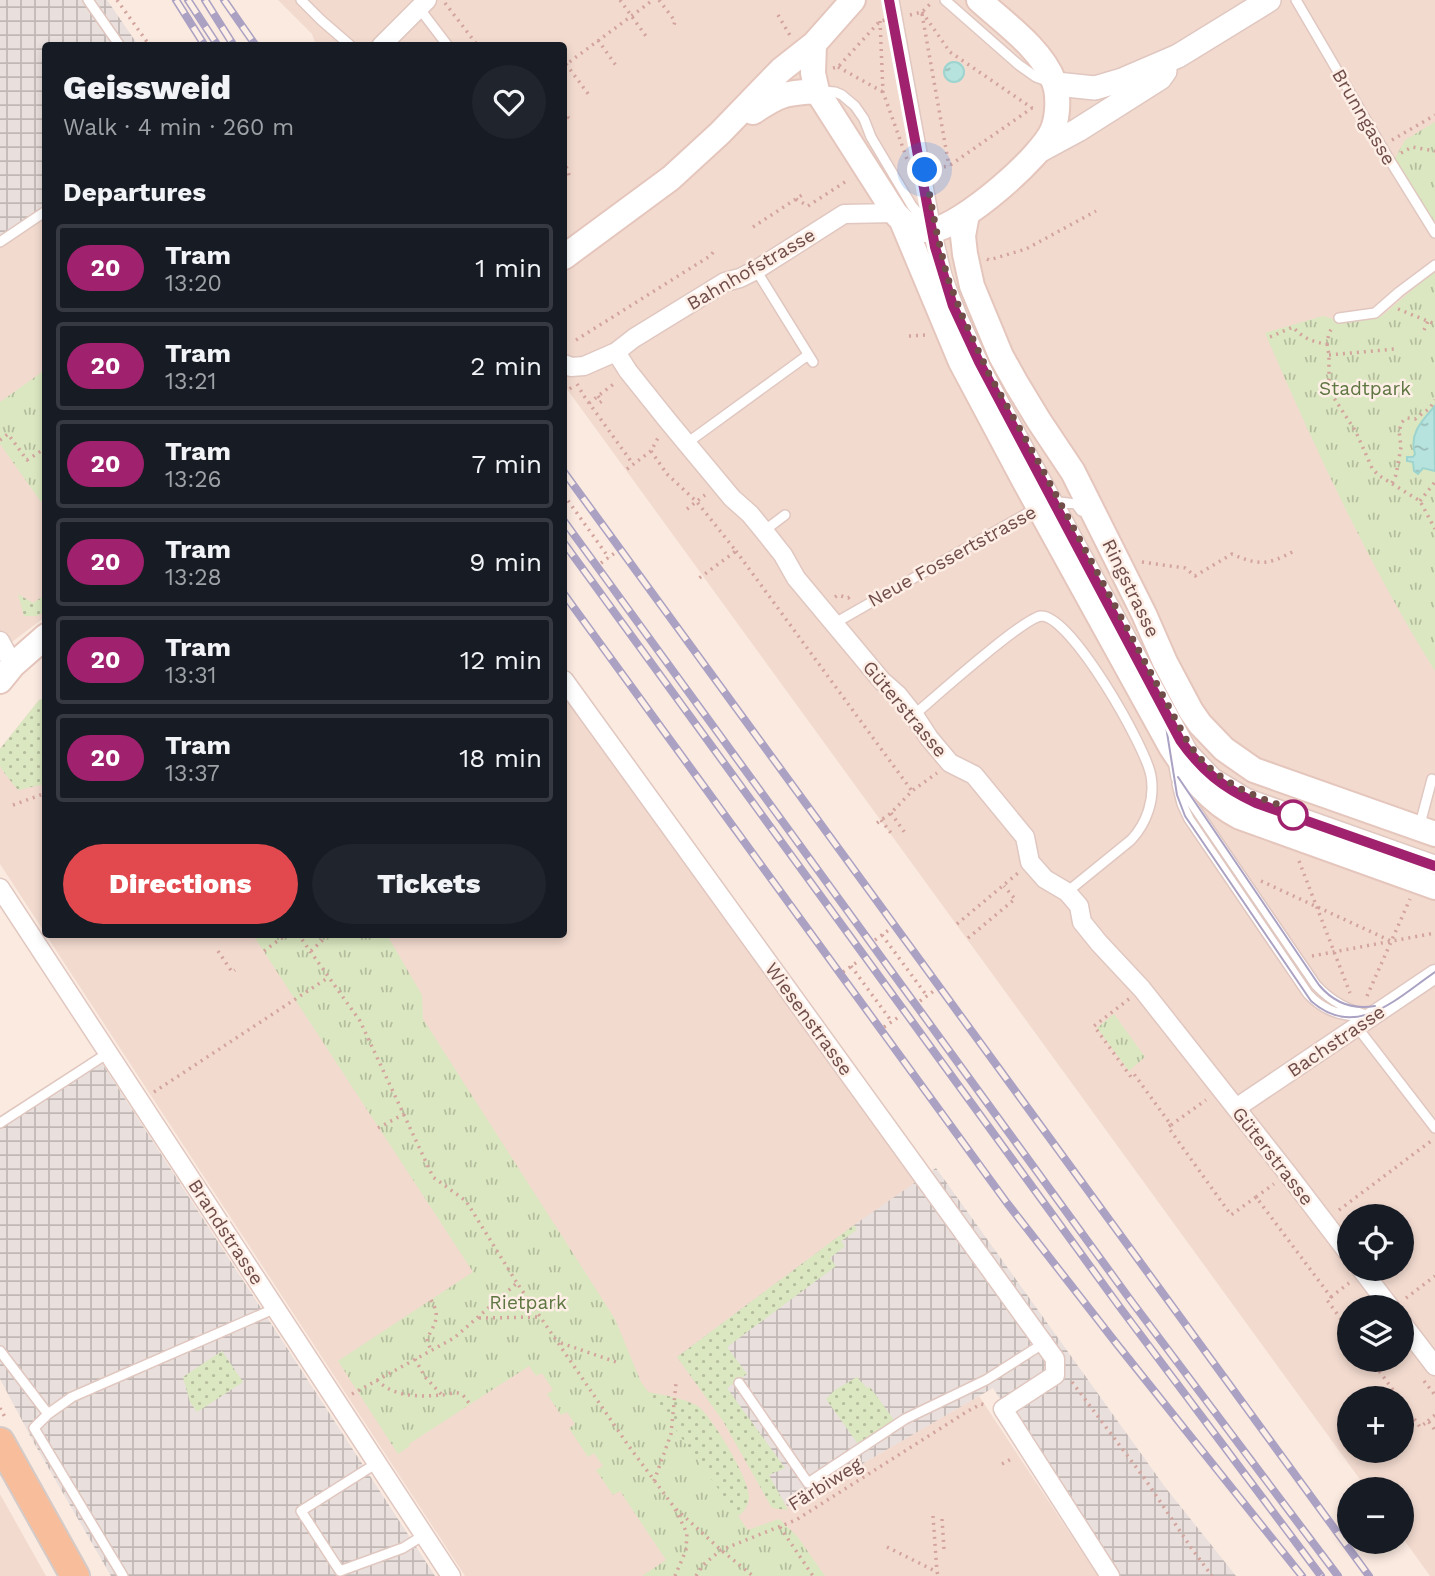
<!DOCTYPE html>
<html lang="en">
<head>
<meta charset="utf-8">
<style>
  body { margin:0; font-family:"Work Sans",sans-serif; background:#20242c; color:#f1f3f6; height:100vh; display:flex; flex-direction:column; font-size:26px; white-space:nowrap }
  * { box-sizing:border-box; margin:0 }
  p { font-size:23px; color:#9ea1a6 }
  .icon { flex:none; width:38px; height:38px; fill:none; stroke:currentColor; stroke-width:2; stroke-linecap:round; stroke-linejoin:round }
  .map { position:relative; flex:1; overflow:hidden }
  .details { position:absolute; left:42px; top:42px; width:525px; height:896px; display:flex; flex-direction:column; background:#171b24; border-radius:7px; box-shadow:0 4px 10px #0003 }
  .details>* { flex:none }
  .badge { padding:0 14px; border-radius:23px; font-size:24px; line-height:46px }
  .controls { position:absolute; left:1337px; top:1204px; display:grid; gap:14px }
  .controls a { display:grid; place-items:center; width:77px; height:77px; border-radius:50%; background:#171b24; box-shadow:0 4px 10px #0003; font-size:35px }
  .you { position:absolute; width:35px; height:35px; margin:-18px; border:5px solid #fff; border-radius:50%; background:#1a73e8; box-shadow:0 0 0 10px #1a73e833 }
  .map>.badge { position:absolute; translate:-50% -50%; box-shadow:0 0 0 4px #fff }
  h2 { padding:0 21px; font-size:26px; line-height:63px }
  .round { display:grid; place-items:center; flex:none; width:74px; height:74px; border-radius:37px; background:#20242c }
  .overview { display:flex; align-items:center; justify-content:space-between; height:119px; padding:0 21px }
  h1 { font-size:33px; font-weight:800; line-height:52px }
  .action { display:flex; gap:14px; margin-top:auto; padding:14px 21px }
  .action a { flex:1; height:80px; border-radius:42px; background:#e1494e; color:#fff; font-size:28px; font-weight:800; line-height:80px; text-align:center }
  .action a+a { background:#20242c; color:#f1f3f6 }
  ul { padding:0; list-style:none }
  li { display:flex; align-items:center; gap:21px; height:88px; margin:0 14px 10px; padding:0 7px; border:4px solid #363941; border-radius:7px }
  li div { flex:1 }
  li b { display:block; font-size:26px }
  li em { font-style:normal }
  li .badge { min-width:77px; font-weight:700; text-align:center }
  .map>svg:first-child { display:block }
</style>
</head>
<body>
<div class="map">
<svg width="1435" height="1576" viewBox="0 0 1435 1576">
  <defs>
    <pattern id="industrial-grid" width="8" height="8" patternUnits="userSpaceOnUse" patternTransform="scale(1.75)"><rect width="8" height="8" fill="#e9dfdc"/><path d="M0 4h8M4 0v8" fill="none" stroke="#c1b7b4"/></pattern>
    <pattern id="grass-dots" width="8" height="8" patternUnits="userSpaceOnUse" patternTransform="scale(1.75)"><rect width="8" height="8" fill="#dae7c0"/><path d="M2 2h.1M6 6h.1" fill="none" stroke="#b5bd9e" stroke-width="1.8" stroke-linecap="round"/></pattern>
    <pattern id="park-tufts" width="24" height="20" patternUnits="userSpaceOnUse" patternTransform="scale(1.75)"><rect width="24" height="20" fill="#dae7c0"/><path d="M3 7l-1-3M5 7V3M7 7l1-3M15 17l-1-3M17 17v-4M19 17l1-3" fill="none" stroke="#b5bd9e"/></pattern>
    <pattern id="water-ripples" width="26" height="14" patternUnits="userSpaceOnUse" patternTransform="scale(1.75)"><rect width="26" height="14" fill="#b6e3de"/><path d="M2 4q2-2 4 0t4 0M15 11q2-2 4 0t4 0" fill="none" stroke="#98bab6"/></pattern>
  </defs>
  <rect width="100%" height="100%" fill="#fbeae0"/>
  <path fill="#f2dacf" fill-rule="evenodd" d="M278 0H1435V1576H1430L1402 1537V1489H1367L564 385V46L316 45 312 34ZM1349 1216H1402V1269H1349ZM1349 1307H1402V1360H1349ZM1349 1398H1402V1451H1349Z
    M45 217V617L0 651V242Z
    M564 694 917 1181 788 1507 979 1396 1098 1576H465L46 935 564 934Z
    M45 698V933L0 864V749L39 700Z
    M0 1494 46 1576H0Z"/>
  <path fill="url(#industrial-grid)" d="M0 0H107L138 45 46 46 45 217 0 242Z
    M96 1054 435 1576H111L34 1443 0 1379V1119Z
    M936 1168 1165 1487 1236 1576H1115L993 1388 788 1507 677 1357 854 1225Z"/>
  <path fill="url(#grass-dots)" d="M18 594 33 603 45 595V612L37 616H24Z
    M45 698V784L18 790 5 774 0 766V749L39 700Z
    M854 1225 857 1230 841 1241 845 1246 830 1258 836 1266 727 1347 747 1374 727 1388 785 1468 769 1475 788 1510 772 1508 723 1421 677 1357Z
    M222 1351 243 1382 197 1412 190 1402 183 1377Z
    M857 1377 867 1388 870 1387 894 1420 858 1444 826 1399 835 1390Z
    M637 1390C652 1393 689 1398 700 1408 714 1421 751 1481 749 1499 747 1511 737 1518 729 1524Z"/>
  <path fill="url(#park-tufts)" d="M1435 122V227L1393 162 1405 140Z
    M1435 270V671C1368 563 1315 449 1265 333L1323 316 1344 322 1382 316Z
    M45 370 46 499 41 502 0 444V402Z
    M253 935H387L422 995 423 1019 615 1319 641 1382 748 1530 779 1519 797 1536 825 1576H642L666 1560 620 1491 613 1495 596 1470 603 1466 594 1453 588 1457 569 1428 575 1424 567 1412 561 1415 547 1394 553 1390 542 1373 536 1376 529 1366 409 1444 410 1446 398 1454 338 1361 473 1272Z
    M1114 1014 1145 1057 1129 1071 1097 1028Z"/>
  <path fill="url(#water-ripples)" stroke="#9dd4cf" stroke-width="2" d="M944 72a10 10 0 1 1 20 0a10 10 0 1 1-20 0Z
    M1434 407 1435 471 1423 468 1418 474 1414 471 1413 462 1407 461V457H1413L1415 454C1409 434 1421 422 1434 407Z"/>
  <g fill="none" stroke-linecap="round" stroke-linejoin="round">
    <defs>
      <path id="service" d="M88 0 120 46
        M301 0 321 20 351 46
        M894 0 936 229 947 276 962 315 989 374 1192 749 1216 774 1249 794 1435 860
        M945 0 1019 65 1036 77 1047 81
        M1296 0 1389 159 1435 233
        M419 8 448 46
        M823 91 835 92 842 95 855 106 864 119 871 137 912 206 927 223
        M0 242 46 211
        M756 270 813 362
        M1339 318 1375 313 1399 292 1435 265
        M687 443 808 355
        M764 531 785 515
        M835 623 1038 507 1060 502 1076 504 1081 511
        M914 715C934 698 1023 618 1041 616 1071 615 1146 747 1151 776 1155 799 1147 823 1131 840L1067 892
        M1174 766 1176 778 1182 789 1316 985C1332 1002 1348 1010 1370 1016
        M1177 784 1182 804 1189 819 1308 994C1322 1009 1337 1015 1357 1016
        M1419 828 1432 779
        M1357 1027 1435 1128
        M0 1123 108 1053
        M0 1351 48 1414
        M739 1383 808 1483 905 1419 986 1380 1044 1343
        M377 1463 301 1511 340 1571 403 1548 424 1535
        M123 1576 34 1428 48 1414 72 1397 276 1308"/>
      <path id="minor" d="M381 46 427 0
        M616 352 628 371 668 421 732 498 750 514 764 531 783 555 796 578 882 681 898 695 914 715 929 738 950 763 974 775 1025 837 1030 862 1045 879 1067 892 1079 906 1082 922 1099 943 1142 989 1288 1174 1349 1254
        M564 364 571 367 584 366 616 352 634 338 725 282 740 278 756 270 844 214 895 213
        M0 641 13 665
        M564 680 1055 1359V1375L1003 1409 1110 1576
        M0 888 451 1576
        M1236 1108 1435 974
        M1361 1269 1390 1307
        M1402 1323 1435 1366"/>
      <path id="tertiary" d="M1056 84 1095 88 1122 80 1178 56 1269 0
        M1041 150 1078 130 1160 78 1165 71"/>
      <path id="secondary" d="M814 44 813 73 817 91 895 213C904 224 917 231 932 230 961 227 1043 156 1053 129 1058 116 1059 95 1054 82 1042 49 1004 23 979 0
        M753 112C780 94 785 93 817 91
        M967 214 963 236 965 254 972 286 1001 356 1016 383 1039 421 1073 472 1144 614 1165 662 1191 711 1200 724 1224 749 1254 770 1435 834
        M902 221 961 362 1026 484 1171 747C1190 776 1209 801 1240 817L1435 887
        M564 257 671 178 720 133 781 70 814 44 853 0
        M0 681 13 665 46 636"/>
      <path id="primary" d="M0 1442 75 1576"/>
    </defs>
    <use href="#service" stroke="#e0c7c0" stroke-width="12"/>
    <use href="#minor" stroke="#e0c7c0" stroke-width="21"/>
    <use href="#tertiary" stroke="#e0c7c0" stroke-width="26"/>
    <use href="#secondary" stroke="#e5c6bd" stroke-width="28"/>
    <use href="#primary" stroke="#d4cac8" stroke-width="32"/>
    <path stroke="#d3a49d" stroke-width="3.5" stroke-dasharray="2 5" stroke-linecap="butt" d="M117 0 150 46
      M620 0 648 39
      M659 0 675 21 674 25
      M445 3 478 46
      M922 12 950 52 1032 108 1036 109
      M922 14 949 166
      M778 15 791 37
      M910 15 922 12 932 2
      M880 21 883 92 908 162
      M598 40 617 67
      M566 64 589 95
      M564 66 653 0
      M838 67 883 92
      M833 68 838 67 880 21 885 20
      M564 111 568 117 564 121
      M1392 140 1435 115
      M1401 153 1412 147 1435 151
      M564 160 570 178
      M937 168 949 166 1032 108
      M796 199 808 206 848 180
      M753 227 802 195
      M987 259 989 260 1026 249 1096 211
      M1398 309 1435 324
      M1424 330 1428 321
      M909 336 927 335
      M564 337 567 342
      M1270 337 1293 327C1303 338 1312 342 1327 344L1329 333 1332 328
      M576 340 710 256 715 250
      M1327 344 1329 355V386L1334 398 1356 432 1372 468 1378 475 1420 501 1435 529
      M1329 355 1395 349
      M577 384 584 396 633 464
      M564 393 575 385
      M598 396 602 401 599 403
      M589 403 615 383
      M0 440 8 434 27 460 46 448
      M651 451 667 474 697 502 736 551 698 579
      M627 469 651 451 658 438
      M1392 483 1396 475 1401 447 1399 431 1402 422 1407 418 1415 419 1430 408 1435 400
      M564 495 609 558
      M1420 501 1435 482
      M687 509 705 495
      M736 551 912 791
      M1142 562 1185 568 1195 576 1232 554C1259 566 1268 565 1294 551
      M601 563 616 552
      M835 597 838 595 848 598 851 596
      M13 805 46 793
      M891 813 905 833
      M881 820 891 833
      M877 823 891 813 912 791 937 773
      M1299 861 1350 993
      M1261 881 1391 941
      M957 924 1018 873
      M298 934 360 1021 433 1177 466 1201 517 1283
      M882 935 927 996
      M968 938 1015 899 1004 886
      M875 940 890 929
      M218 951 232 972 235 970
      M264 951 287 934
      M311 951 329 934
      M1312 956 1435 933
      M851 966 892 1022
      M843 972 860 960
      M1367 996 1410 899
      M1129 999 1094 1026 1131 1077 1134 1074 1171 1125 1168 1127 1231 1215 1256 1197 1331 1297 1327 1300 1349 1330
      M920 1001 935 990
      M884 1027 900 1016
      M154 1092 329 977
      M1171 1125 1206 1100
      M378 1128 404 1114
      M1256 1197 1274 1184
      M1339 1210 1431 1141
      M1331 1297 1349 1283
      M1406 1298 1435 1276
      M431 1300C441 1317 435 1323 427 1339L431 1351
      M479 1318 541 1317
      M561 1343 619 1363
      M415 1359 425 1377 442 1395
      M1371 1360 1399 1398
      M377 1380C393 1397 419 1397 441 1395 446 1395 453 1392 458 1393 464 1394 466 1400 470 1404
      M1424 1381 1435 1395
      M1072 1382 1145 1479 1192 1549 1212 1576
      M352 1394 454 1338 517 1283 628 1445 674 1507 687 1533 686 1550 675 1576
      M1402 1402 1420 1427 1428 1421 1435 1430
      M0 1408 6 1419
      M1428 1421 1435 1415
      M1002 1464 1013 1458
      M654 1481 671 1434 676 1383
      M676 1509 721 1550 753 1576
      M933 1516 937 1572
      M942 1519 944 1549
      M780 1527 813 1576
      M887 1547 937 1572 938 1575
      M696 1576 703 1565 721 1550 796 1520 968 1411 981 1404 986 1405"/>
    <use href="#service" stroke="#fff" stroke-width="9"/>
    <use href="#minor" stroke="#fff" stroke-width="18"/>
    <use href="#tertiary" stroke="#fff" stroke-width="23"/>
    <use href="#secondary" stroke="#fff" stroke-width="24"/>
    <use href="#primary" stroke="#f8be9b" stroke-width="28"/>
    <path stroke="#aaa1c3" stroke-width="2" d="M889 0 935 247 953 306 979 362 1180 740C1201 770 1224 788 1257 803L1435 866
      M1165 720 1177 795 1185 816 1311 1001C1356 1041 1397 998 1435 972
      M1178 777 1319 985C1334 1003 1352 1010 1375 1006"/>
    <defs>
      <path id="rail" d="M176 0 205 46
        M188 0 218 46
        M205 0 234 46
        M224 0 256 46
        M564 472 1369 1576
        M564 521 1129 1298 1338 1576
        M564 543 1119 1306 1321 1576
        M564 594 1007 1203 1116 1343 1302 1576"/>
    </defs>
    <use href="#rail" stroke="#aaa1c3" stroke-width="8"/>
    <use href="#rail" stroke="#feefe6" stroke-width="5" stroke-dasharray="16" stroke-linecap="butt"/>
  </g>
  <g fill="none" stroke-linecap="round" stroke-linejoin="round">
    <defs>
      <path id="line" d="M889 0 935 247 953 306 979 362 1180 740C1202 771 1222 787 1256 803L1435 866"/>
    </defs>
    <use href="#line" stroke="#fff" stroke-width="16"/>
    <use href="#line" stroke="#a0216e" stroke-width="10"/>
    <path stroke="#704d49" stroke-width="7" stroke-dasharray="0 12.6" d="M925 170 936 229 947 276 962 315 989 374 1039 463 1186 739C1212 781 1250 795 1294 810L1293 815"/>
  </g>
  <circle fill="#fff" stroke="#a0216e" stroke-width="3.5" cx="1293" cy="815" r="14"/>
  <g text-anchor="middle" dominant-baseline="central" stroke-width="5" stroke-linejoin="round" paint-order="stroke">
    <g font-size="19" fill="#704d49" stroke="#feefe6">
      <text transform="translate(1364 117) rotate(60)">Brunngasse</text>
      <text transform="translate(751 269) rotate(-30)">Bahnhofstrasse</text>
      <text transform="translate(952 556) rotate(-29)">Neue Fossertstrasse</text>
      <text transform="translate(1131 588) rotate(64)">Ringstrasse</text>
      <text transform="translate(905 709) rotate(50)">Güterstrasse</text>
      <text transform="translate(809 1019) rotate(54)">Wiesenstrasse</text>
      <text transform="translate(1336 1041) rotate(-34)">Bachstrasse</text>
      <text transform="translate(1273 1156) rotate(52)">Güterstrasse</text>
      <text transform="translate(226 1232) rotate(57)">Brandstrasse</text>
      <text transform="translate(825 1484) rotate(-32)">Färbiweg</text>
    </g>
    <g font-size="19" fill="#5e7642" stroke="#feefe6">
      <text x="1365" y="388">Stadtpark</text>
      <text x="528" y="1302">Rietpark</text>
    </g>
  </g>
</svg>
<div class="controls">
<a><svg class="icon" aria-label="locate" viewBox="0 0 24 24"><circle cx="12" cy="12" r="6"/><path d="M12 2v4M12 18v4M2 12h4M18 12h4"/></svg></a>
<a><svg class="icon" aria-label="layers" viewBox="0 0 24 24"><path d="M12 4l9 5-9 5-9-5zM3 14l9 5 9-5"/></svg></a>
<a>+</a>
<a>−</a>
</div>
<div class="you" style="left:925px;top:170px"></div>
<section class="details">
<div class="overview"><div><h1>Geissweid</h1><p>Walk · 4 min · 260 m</p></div><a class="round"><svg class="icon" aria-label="heart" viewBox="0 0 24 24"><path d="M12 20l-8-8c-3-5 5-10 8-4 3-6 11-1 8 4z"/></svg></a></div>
<h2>Departures</h2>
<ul>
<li><span class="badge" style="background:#a0216e;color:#fff">20</span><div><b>Tram</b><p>13:20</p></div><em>1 min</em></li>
<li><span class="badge" style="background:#a0216e;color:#fff">20</span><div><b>Tram</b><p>13:21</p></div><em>2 min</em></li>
<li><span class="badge" style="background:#a0216e;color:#fff">20</span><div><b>Tram</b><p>13:26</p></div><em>7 min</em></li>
<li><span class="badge" style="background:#a0216e;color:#fff">20</span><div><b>Tram</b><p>13:28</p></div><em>9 min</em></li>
<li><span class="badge" style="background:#a0216e;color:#fff">20</span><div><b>Tram</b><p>13:31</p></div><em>12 min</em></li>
<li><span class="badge" style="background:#a0216e;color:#fff">20</span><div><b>Tram</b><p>13:37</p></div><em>18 min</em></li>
</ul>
<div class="action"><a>Directions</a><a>Tickets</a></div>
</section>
</div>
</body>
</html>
